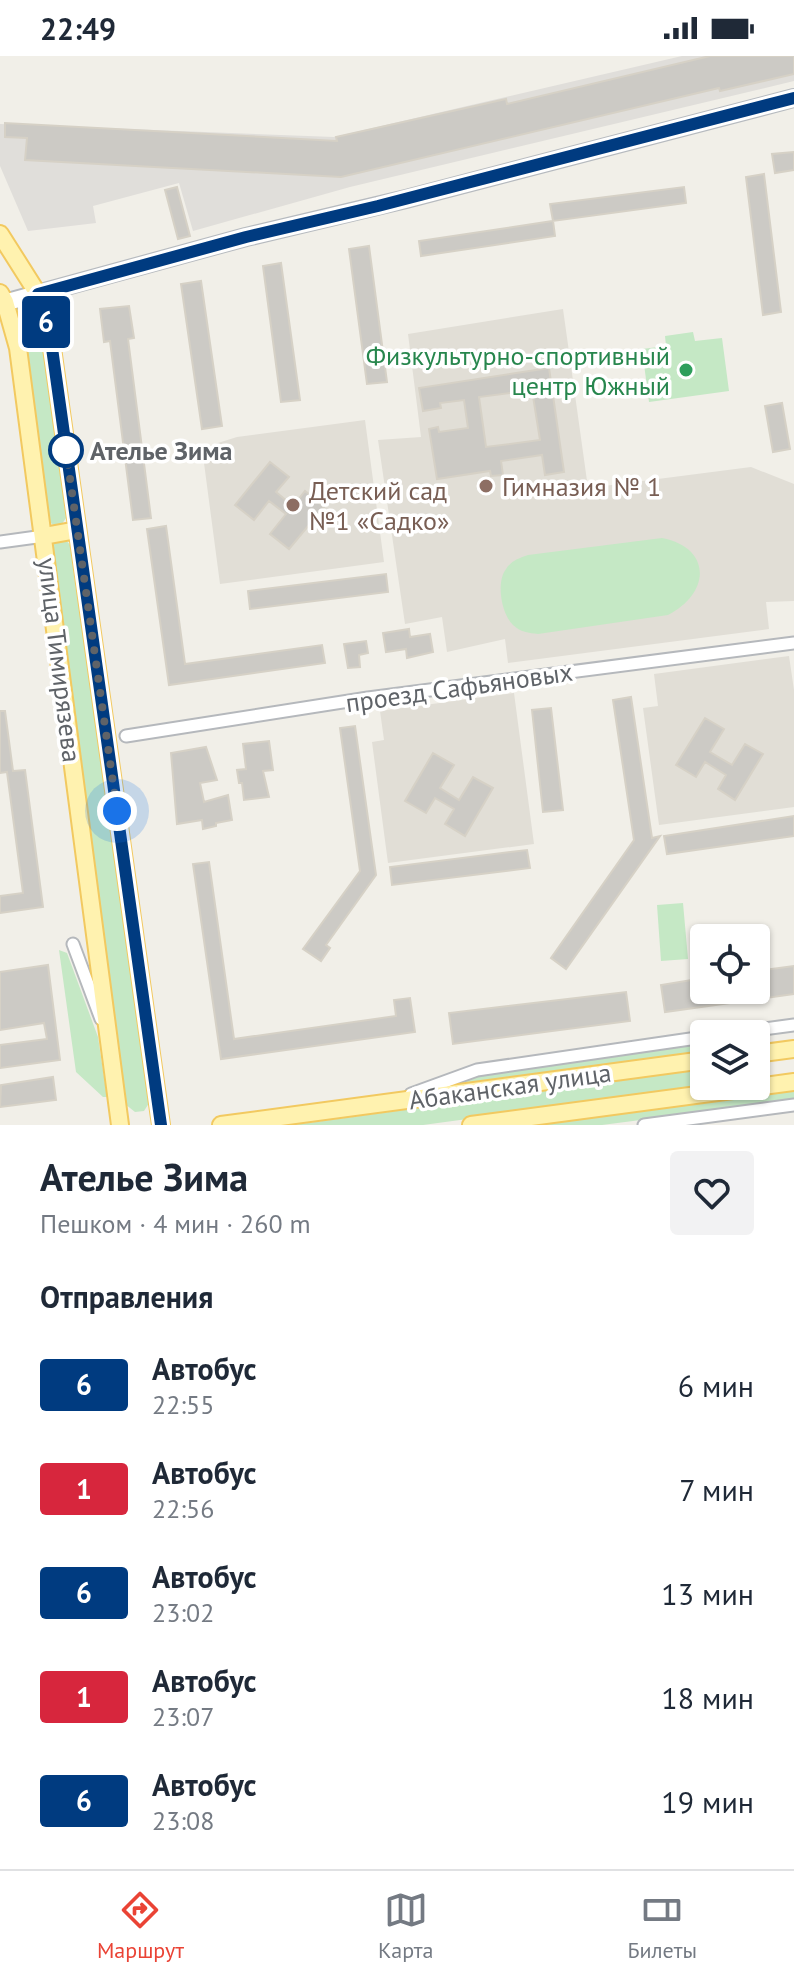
<!DOCTYPE html>
<html lang="ru">
<head>
<meta charset="utf-8">
<style>
  body { margin:0; font-family:"PT Sans",sans-serif; background:#f2f2f3; color:#1f2937; height:100vh; display:flex; flex-direction:column; font-size:30px; white-space:nowrap }
  * { box-sizing:border-box; margin:0 }
  p { font-size:26px; color:#747a83 }
  .icon { flex:none; width:44px; height:44px; fill:none; stroke:currentColor; stroke-width:2; stroke-linecap:round; stroke-linejoin:round }
  .map { position:relative; height:1069px; overflow:hidden }
  .drawer { display:flex; flex-direction:column; background:#fff; flex:1 }
  .drawer>* { flex:none }
  .badge { padding:0 16px; border-radius:6px; font-size:28px; line-height:52px }
  .controls { position:absolute; left:690px; top:868px; display:grid; gap:16px }
  .controls a { display:grid; place-items:center; width:80px; height:80px; border-radius:8px; background:#fff; box-shadow:0 2px 6px #0004; font-size:40px }
  .you { position:absolute; width:40px; height:40px; margin:-20px; border:6px solid #fff; border-radius:50%; background:#1a73e8; box-shadow:0 0 0 12px #1a73e833 }
  .map>.badge { position:absolute; translate:-50% -50%; box-shadow:0 0 0 4px #fff }
  h2 { padding:0 40px; font-size:30px; line-height:72px }
  .round { display:grid; place-items:center; flex:none; width:84px; height:84px; border-radius:8px; background:#f2f2f3 }
  .summary { display:flex; align-items:center; justify-content:space-between; height:136px; padding:0 40px }
  h1 { font-size:38px; font-weight:600; line-height:60px }
  ul { padding:0; list-style:none }
  li { display:flex; align-items:center; gap:24px; height:104px; padding:0 40px }
  li div { flex:1 }
  li b { display:block; font-size:30px }
  li em { font-style:normal }
  li .badge { min-width:88px; font-weight:700; text-align:center }
  .status { display:flex; justify-content:space-between; align-items:center; height:56px; padding:0 40px; background:#fff; direction:ltr }
  .status svg { height:22px; fill:currentColor }
  .dock { display:flex; justify-content:space-around; align-items:center; height:112px; border-top:2px solid #e0e1e3; background:#fff; font-size:22px; color:#747a83 }
  .dock a { display:grid; justify-items:center; gap:4px }
  .dock .on { color:#ea4335 }
  .map>svg:first-child { display:block }
</style>
</head>
<body>
<div class="status"><b>22:49</b><svg viewBox="0 0 49 12"><path d="M0 12V9h3v3zM5 12V6h3v6zM10 12V3h3v9zM15 12V0h3v12zM26 1h20v11H26zM47 4h2v5h-2z"/></svg></div>
<div class="map">
<svg width="794" height="1069" viewBox="0 0 794 1069">
  <rect width="100%" height="100%" fill="#f1efe8"/>
  <path fill="#e0deda" d="M682 0H794V25L350 131 193 175 179 127 93 150 96 167 28 175 0 110V68L334 81Z"/>
  <path fill="#e1ded6" d="M563 253 588 432 751 411 794 428V545L766 546 769 573 508 607 505 583 447 596 442 561 405 568 378 384 421 381 408 278Z
    M365 364 384 506 220 528 202 392 237 381Z
    M789 600 794 634V751L659 769 643 652 658 650 654 618Z
    M514 637 534 788 388 807 372 686 384 684 380 655Z"/>
  <path fill="#c5e8c5" d="M18 247H32L41 275 66 462 60 471 54 470 47 463 14 254Z
    M693 276 695 285 722 282 729 335 649 346 642 293 666 290 665 280Z
    M662 482C713 492 710 538 668 559L538 578C529 577 520 576 513 569 501 557 496 526 506 513 511 505 519 502 528 499Z
    M66 484 70 489 76 534 81 546 151 1044 144 1055 135 1056 125 1048 51 491 54 486Z
    M683 847 688 903 661 905 657 849Z
    M59 894 67 897 98 981 107 1041H103L76 1016Z
    M704 987V1000L431 1037 486 1016Z
    M704 1013V1030H709L423 1069H293Z
    M794 1031V1044L602 1069H500Z"/>
  <path fill="#cccac5" stroke="#d6d1c6" stroke-width="2" fill-rule="evenodd" d="M710 0H794V18L720 35 719 32 341 121 25 104 27 82 5 81V67L337 85 336 81 506 43 507 48Z
    M794 96V114L775 117 772 98Z
    M764 118 781 256 763 259 746 121Z
    M177 131 190 180 178 183 165 134Z
    M684 131 686 147 553 165 550 148Z
    M553 165 555 180 421 200 419 185Z
    M369 190 387 326 367 328 349 193Z
    M281 207 300 344 281 346 263 210Z
    M201 225 222 370 202 373 181 228Z
    M129 250 134 282 128 283 151 462 133 464 110 285 104 286 100 253Z
    M549 312 564 416 545 419 542 399 501 405 503 419 491 420 490 415 437 423 429 373 438 371 439 376 468 372 464 344 440 347 441 352 423 355 419 332ZM532 334 540 384 486 391 479 341Z
    M782 347 790 393 773 396 765 350Z
    M270 406 289 421 276 436 293 450 305 435 324 451 289 493 270 478 286 458 269 445 254 464 235 449Z
    M166 470 185 608 322 589 325 607 169 629 147 473Z
    M386 518 388 536 250 553 248 535Z
    M409 573 410 581 430 578 433 596 407 602 406 593 386 596 383 577Z
    M366 585 368 597 359 599 360 611 348 612 344 588Z
    M631 641 652 782 660 780 566 913 551 902 634 784 613 644Z
    M551 652 563 754 543 756 532 654Z
    M0 655H5L13 715 25 714 43 851 0 857V840L23 837 7 716 0 717Z
    M705 662 724 673 710 696 732 709 745 688 763 698 735 744 718 733 726 719 705 706 696 721 676 709Z
    M355 670 376 819 326 889 330 892 321 905 303 893 360 815 340 672Z
    M269 685 273 714 263 715 269 741 244 744 242 727H239L237 714 246 713 243 688Z
    M206 691 217 724 200 727 204 746 228 739 232 764 216 767V770L203 773 202 764 177 768 171 697Z
    M433 697 454 709 440 732 459 744 473 721 493 732 465 780 445 768 454 753 435 742 426 757 405 745Z
    M794 760V780L667 798 664 780Z
    M527 794 530 812 392 829 390 811Z
    M209 806 234 983 396 960 394 944 410 942 415 976 221 1003 193 808Z
    M48 909 60 1004 0 1012V989L47 983 44 967 0 974V916Z
    M794 910V938L665 956 661 929 704 922V934H756V915Z
    M626 936 630 965 453 988 449 957Z
    M53 1021 56 1044 0 1051 1 1029Z"/>
  <g fill="none" stroke-linecap="round" stroke-linejoin="round">
    <defs>
      <path id="street" d="M0 486 44 480
        M126 680 368 642 794 587
        M73 888 101 963
        M727 978 794 969
        M411 1038 477 1014 704 981
        M644 1069 794 1049"/>
      <path id="secondary" d="M0 248 246 181 406 143 794 42"/>
      <path id="primary" d="M0 178 38 238 51 285 161 1069
        M0 237 5 246 18 292 120 1069
        M44 480 77 474
        M756 998 794 993
        M221 1069 704 1004
        M471 1069 794 1026"/>
    </defs>
    <use href="#street" stroke="#b5b8bc" stroke-width="15"/>
    <use href="#secondary" stroke="#b6babf" stroke-width="20"/>
    <use href="#primary" stroke="#f2c960" stroke-width="20"/>
    <use href="#street" stroke="#fff" stroke-width="11"/>
    <use href="#secondary" stroke="#fff" stroke-width="16"/>
    <use href="#primary" stroke="#fff2af" stroke-width="16"/>
  </g>
  <g fill="none" stroke-linecap="round" stroke-linejoin="round">
    <defs>
      <path id="line" d="M161 1069 51 285 38 238 246 181 378 150 794 42"/>
    </defs>
    <use href="#line" stroke="#fff" stroke-width="18"/>
    <use href="#line" stroke="#003b80" stroke-width="12"/>
    <path stroke="#5f6368" stroke-width="8" stroke-dasharray="0 14.4" d="M66 394 64 380 117 755"/>
  </g>
  <circle fill="#2e9e5b" stroke="#fff" stroke-width="3" cx="686" cy="314" r="8"/>
  <circle fill="#fff" stroke="#003b80" stroke-width="4" cx="66" cy="394" r="16"/>
  <g fill="#8d6e63" stroke="#fff" stroke-width="3">
    <circle cx="486" cy="430" r="8"/>
    <circle cx="293" cy="449" r="8"/>
  </g>
  <g text-anchor="middle" dominant-baseline="central" stroke-width="7" stroke-linejoin="round" paint-order="stroke">
    <g font-size="26" fill="#27864d" stroke="#fff" text-anchor="end">
      <text x="670" y="299">Физкультурно-спортивный<tspan x="670" dy="30">центр Южный</tspan></text>
    </g>
    <g font-size="26" font-weight="bold" fill="#5f6368" stroke="#fff" text-anchor="start">
      <text x="90" y="394">Ателье Зима</text>
    </g>
    <g font-size="26" fill="#785e54" stroke="#fff" text-anchor="start">
      <text x="502" y="430">Гимназия № 1</text>
      <text x="309" y="434">Детский сад<tspan x="309" dy="30">№1 «Cадко»</tspan></text>
    </g>
    <g font-size="26" fill="#5f6368" stroke="#fff">
      <text transform="translate(60 604) rotate(83)">улица Тимирязева</text>
      <text transform="translate(459 631) rotate(-8)">проезд Сафьяновых</text>
      <text transform="translate(510 1030) rotate(-8)">Абаканская улица</text>
    </g>
  </g>
</svg>
<div class="controls">
<a><svg class="icon" aria-label="locate" viewBox="0 0 24 24"><circle cx="12" cy="12" r="6"/><path d="M12 2v4M12 18v4M2 12h4M18 12h4"/></svg></a>
<a><svg class="icon" aria-label="layers" viewBox="0 0 24 24"><path d="M12 4l9 5-9 5-9-5zM3 14l9 5 9-5"/></svg></a>
</div>
<div class="you" style="left:117px;top:755px"></div>
<b class="badge" style="left:46px;top:266px;background:#003b80;color:#fff">6</b>
</div>
<section class="drawer">
<div class="summary"><div><h1>Ателье Зима</h1><p>Пешком · 4 мин · 260 m</p></div><a class="round"><svg class="icon" aria-label="heart" viewBox="0 0 24 24"><path d="M12 20l-8-8c-3-5 5-10 8-4 3-6 11-1 8 4z"/></svg></a></div>
<h2>Отправления</h2>
<ul>
<li><span class="badge" style="background:#003b80;color:#fff">6</span><div><b>Автобус</b><p>22:55</p></div><em>6 мин</em></li>
<li><span class="badge" style="background:#d7263d;color:#fff">1</span><div><b>Автобус</b><p>22:56</p></div><em>7 мин</em></li>
<li><span class="badge" style="background:#003b80;color:#fff">6</span><div><b>Автобус</b><p>23:02</p></div><em>13 мин</em></li>
<li><span class="badge" style="background:#d7263d;color:#fff">1</span><div><b>Автобус</b><p>23:07</p></div><em>18 мин</em></li>
<li><span class="badge" style="background:#003b80;color:#fff">6</span><div><b>Автобус</b><p>23:08</p></div><em>19 мин</em></li>
</ul>
</section>
<nav class="dock">
<a class="on"><svg class="icon" aria-label="directions" viewBox="0 0 24 24"><path d="M12 3l9 9-9 9-9-9zM9 14v-3h6M13 9l2 2-2 2"/></svg>Маршрут</a>
<a><svg class="icon" aria-label="map" viewBox="0 0 24 24"><path d="M3 6l6-2 6 2 6-2v14l-6 2-6-2-6 2zM9 4v14M15 6v14"/></svg>Карта</a>
<a><svg class="icon" aria-label="tickets" viewBox="0 0 24 24"><path d="M3 7h18v10H3zM15 7v10"/></svg>Билеты</a>
</nav>
</body>
</html>
